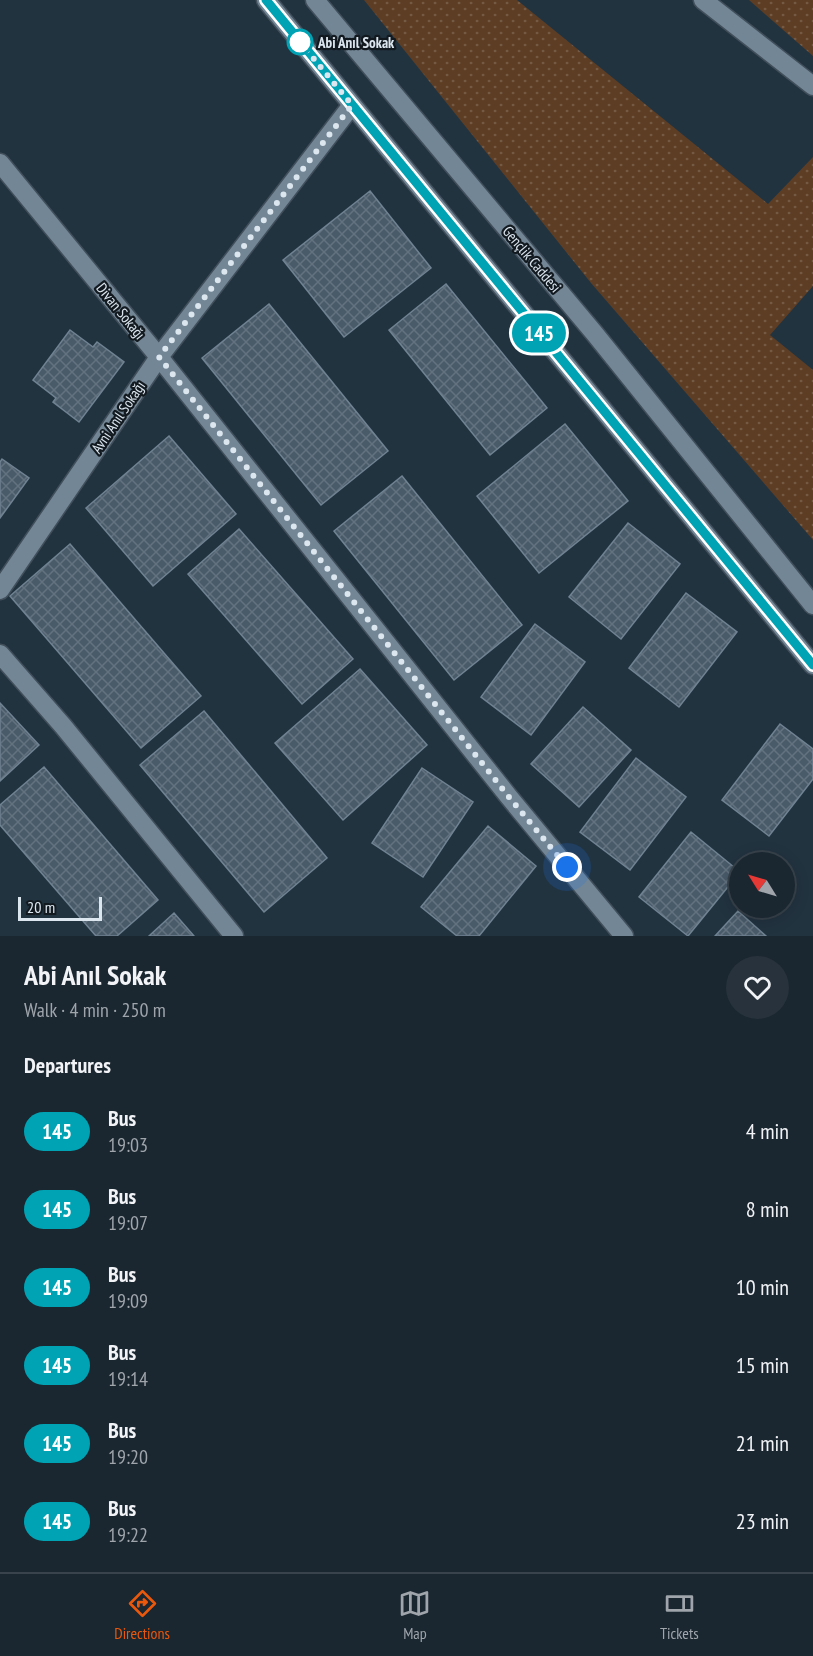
<!DOCTYPE html>
<html lang="en">
<head>
<meta charset="utf-8">
<style>
  body { margin:0; font-family:"PT Sans Narrow",sans-serif; background:#27323c; color:#f1f3f6; height:100vh; display:flex; flex-direction:column; font-size:22px; white-space:nowrap }
  * { box-sizing:border-box; margin:0 }
  p { font-size:20px; color:#9fa5ab }
  .icon { flex:none; width:33px; height:33px; fill:none; stroke:currentColor; stroke-width:2; stroke-linecap:round; stroke-linejoin:round }
  .map { position:relative; height:936px; overflow:hidden }
  .sheet { display:flex; flex-direction:column; background:#1a2630; flex:1 }
  .sheet>* { flex:none }
  .badge { padding:0 12px; border-radius:20px; font-size:21px; line-height:39px }
  .needle { width:39px; rotate:307deg }
  .fabs { position:absolute; left:729px; top:852px; display:grid; gap:12px }
  .fabs a { display:grid; place-items:center; width:66px; height:66px; border-radius:50%; background:#1a2630; box-shadow:0 3px 15px #0003,0 0 0 2px #38434c; font-size:30px }
  .scale { position:absolute; left:18px; bottom:15px; width:84px; box-sizing:border-box; padding-left:6px; border:3px solid #dce6ef; border-top:0; font-size:16px; line-height:21px; white-space:nowrap; color:#dce6ef; -webkit-text-stroke:4px #121a20; paint-order:stroke }
  .you { position:absolute; width:30px; height:30px; margin:-15px; border:4px solid #fff; border-radius:50%; background:#1a73e8; box-shadow:0 0 0 9px #1a73e833 }
  .map>.badge { position:absolute; translate:-50% -50%; box-shadow:0 0 0 3px #fff }
  h2 { padding:0 24px; font-size:22px; line-height:54px }
  .round { display:grid; place-items:center; flex:none; width:63px; height:63px; border-radius:32px; background:#27323c }
  .headline { display:flex; align-items:center; justify-content:space-between; height:102px; padding:0 24px }
  h1 { font-size:28px; font-weight:700; line-height:45px }
  ul { padding:0; list-style:none }
  li { display:flex; align-items:center; gap:18px; height:78px; padding:0 24px }
  li div { flex:1 }
  li b { display:block; font-size:22px }
  li em { font-style:normal }
  li .badge { min-width:66px; font-weight:700; text-align:center }
  .dock { display:flex; justify-content:space-around; align-items:center; height:84px; border-top:2px solid #38434c; background:#1a2630; font-size:16px; color:#9fa5ab }
  .dock a { display:grid; justify-items:center; gap:3px }
  .dock .current { color:#ea580c }
  .map>svg:first-child { display:block }
</style>
</head>
<body>
<div class="map">
<svg width="813" height="936" viewBox="0 0 813 936">
  <defs>
    <pattern id="park-dots" width="8" height="8" patternUnits="userSpaceOnUse" patternTransform="scale(1.5)"><rect width="8" height="8" fill="#5d3d23"/><path d="M2 2h.1M6 6h.1" fill="none" stroke="#745943" stroke-width="1.8" stroke-linecap="round"/></pattern>
    <pattern id="building-cross-hatch" width="8" height="8" patternUnits="userSpaceOnUse" patternTransform="scale(1.5)"><rect width="8" height="8" fill="#495a69"/><path d="M0 0l8 8M0 8l8-8" fill="none" stroke="#63727f"/></pattern>
  </defs>
  <rect width="100%" height="100%" fill="#223340"/>
  <path fill="url(#park-dots)" d="M364 0H517L768 204 813 157V286L770 335 813 370V540L591 283Z
    M749 0H813V56Z"/>
  <path fill="url(#building-cross-hatch)" stroke="#708392" stroke-width="1.5" d="M370 191 431 268 344 337 283 260Z
    M446 284 547 408 490 455 389 330Z
    M269 304 388 451 321 505 202 358Z
    M70 330 93 347 97 342 124 362 79 422 53 402 56 398 33 380Z
    M565 424 628 501 539 573 477 496Z
    M169 436 236 514 153 586 86 508Z
    M2 459 29 478 0 518V462Z
    M402 476 522 625 454 680 334 531Z
    M628 523 680 564 621 639 569 597Z
    M239 529 353 659 302 704 188 574Z
    M70 544 201 696 141 748 10 596Z
    M686 593 737 632 679 707 629 668Z
    M535 624 585 662 531 735 481 697Z
    M360 669 427 745 343 820 275 743Z
    M0 703 39 745 0 781Z
    M583 707 631 750 579 807 531 764Z
    M204 711 327 858 264 912 140 765Z
    M780 724 813 749V779L769 836 722 800Z
    M636 758 686 797 630 870 580 832Z
    M44 767 158 900 117 936H96L0 825V805Z
    M422 768 473 802 423 877 372 843Z
    M488 826 536 866 479 936H457L421 907Z
    M691 832 740 872 688 936 639 897Z
    M738 911 766 936H715Z
    M174 913 194 936H149Z"/>
  <g fill="none" stroke-linecap="round" stroke-linejoin="round">
    <defs>
      <path id="minor" d="M266 0 813 665
        M315 0 595 334 813 605
        M703 0 813 86
        M0 163 159 357 509 797 624 936
        M0 590 159 357 352 105
        M0 654 63 726 234 936"/>
    </defs>
    <use href="#minor" stroke="#414f5b" stroke-width="21"/>
    <use href="#minor" stroke="#738695" stroke-width="18"/>
  </g>
  <g fill="none" stroke-linecap="round" stroke-linejoin="round">
    <defs>
      <path id="line" d="M266 0 813 665"/>
    </defs>
    <use href="#line" stroke="#fff" stroke-width="14"/>
    <use href="#line" stroke="#00a3b4" stroke-width="9"/>
    <path stroke="#dce6ef" stroke-width="6" stroke-dasharray="0 10.8" d="M300 42 352 105 159 357 509 797 567 867"/>
  </g>
  <circle fill="#fff" stroke="#00a3b4" stroke-width="3" cx="300" cy="42" r="12"/>
  <g text-anchor="middle" dominant-baseline="central" stroke-width="4.5" stroke-linejoin="round" paint-order="stroke">
    <g font-size="15" font-weight="bold" fill="#dce6ef" stroke="#121a20" text-anchor="start">
      <text x="318" y="42">Abi Anıl Sokak</text>
    </g>
    <g font-size="15" fill="#dce6ef" stroke="#121a20">
      <text transform="translate(532 259) rotate(50)">Gençlik Caddesi</text>
      <text transform="translate(121 311) rotate(51)">Divan Sokağı</text>
      <text transform="translate(118 417) rotate(-56)">Avni Anıl Sokağı</text>
    </g>
  </g>
</svg>
<div class="fabs">
<a><svg class="needle" viewBox="-14 -14 28 28"><path d="M0-13l5 13h-10z" fill="#e53935"/><path d="M0 13l5-13h-10z" fill="#9fa5ab"/></svg></a>
</div>
<div class="scale">20 m</div>
<div class="you" style="left:567px;top:867px"></div>
<b class="badge" style="left:539px;top:333px;background:#00a3b4;color:#fff">145</b>
</div>
<section class="sheet">
<div class="headline"><div><h1>Abi Anıl Sokak</h1><p>Walk · 4 min · 250 m</p></div><a class="round"><svg class="icon" aria-label="heart" viewBox="0 0 24 24"><path d="M12 20l-8-8c-3-5 5-10 8-4 3-6 11-1 8 4z"/></svg></a></div>
<h2>Departures</h2>
<ul>
<li><span class="badge" style="background:#00a3b4;color:#fff">145</span><div><b>Bus</b><p>19:03</p></div><em>4 min</em></li>
<li><span class="badge" style="background:#00a3b4;color:#fff">145</span><div><b>Bus</b><p>19:07</p></div><em>8 min</em></li>
<li><span class="badge" style="background:#00a3b4;color:#fff">145</span><div><b>Bus</b><p>19:09</p></div><em>10 min</em></li>
<li><span class="badge" style="background:#00a3b4;color:#fff">145</span><div><b>Bus</b><p>19:14</p></div><em>15 min</em></li>
<li><span class="badge" style="background:#00a3b4;color:#fff">145</span><div><b>Bus</b><p>19:20</p></div><em>21 min</em></li>
<li><span class="badge" style="background:#00a3b4;color:#fff">145</span><div><b>Bus</b><p>19:22</p></div><em>23 min</em></li>
</ul>
</section>
<nav class="dock">
<a class="current"><svg class="icon" aria-label="directions" viewBox="0 0 24 24"><path d="M12 3l9 9-9 9-9-9zM9 14v-3h6M13 9l2 2-2 2"/></svg>Directions</a>
<a><svg class="icon" aria-label="map" viewBox="0 0 24 24"><path d="M3 6l6-2 6 2 6-2v14l-6 2-6-2-6 2zM9 4v14M15 6v14"/></svg>Map</a>
<a><svg class="icon" aria-label="tickets" viewBox="0 0 24 24"><path d="M3 7h18v10H3zM15 7v10"/></svg>Tickets</a>
</nav>
</body>
</html>
